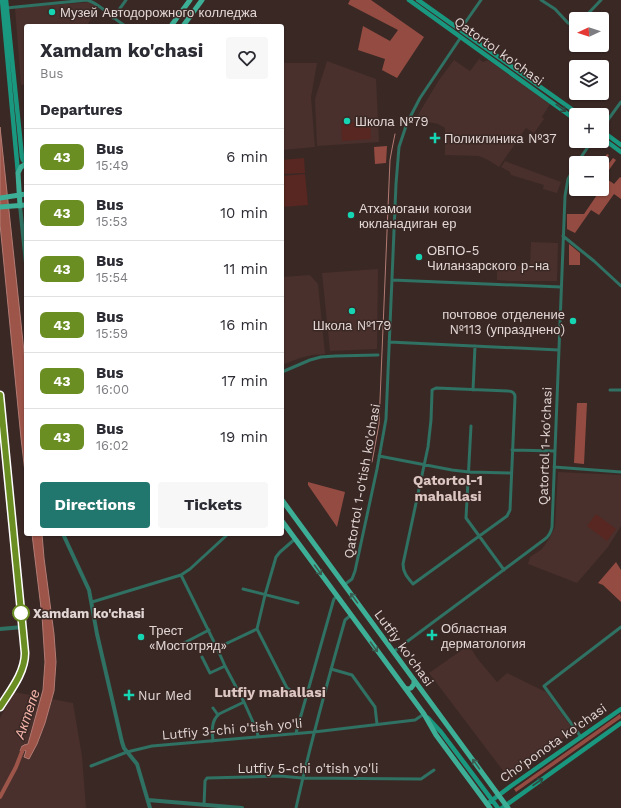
<!DOCTYPE html>
<html lang="en">
<head>
<meta charset="utf-8">
<style>
  body { margin:0; font-family:"Work Sans",sans-serif; background:#f7f7f7; color:#2b2b33; height:100vh; display:flex; flex-direction:column; font-size:15px; white-space:nowrap }
  * { box-sizing:border-box; margin:0 }
  p { font-size:13px; color:#7c7c81 }
  .icon { flex:none; width:22px; height:22px; fill:none; stroke:currentColor; stroke-width:2; stroke-linecap:round; stroke-linejoin:round }
  .map { position:relative; flex:1; overflow:hidden }
  .drawer { position:absolute; left:24px; top:24px; width:260px; height:512px; display:flex; flex-direction:column; background:#fff; border-radius:4px; box-shadow:0 1px 3px #0004 }
  .drawer>* { flex:none }
  .badge { padding:0 8px; border-radius:6px; font-size:14px; line-height:26px }
  .needle { width:26px; rotate:266deg }
  .controls { position:absolute; left:569px; top:12px; display:grid; gap:8px }
  .controls a { display:grid; place-items:center; width:40px; height:40px; border-radius:4px; background:#fff; box-shadow:0 1px 3px #0004; font-size:20px }
  .map>.badge { position:absolute; translate:-50% -50%; box-shadow:0 0 0 2px #fff }
  h2 { padding:0 16px; font-size:15px; line-height:36px }
  .round { display:grid; place-items:center; flex:none; width:42px; height:42px; border-radius:4px; background:#f7f7f7 }
  .overview { display:flex; align-items:center; justify-content:space-between; height:68px; padding:0 16px }
  h1 { font-size:19px; font-weight:700; line-height:30px }
  .cta { display:flex; gap:8px; margin-top:auto; padding:8px 16px }
  .cta a { flex:1; height:46px; border-radius:4px; background:#21776d; color:#fff; font-size:16px; font-weight:700; line-height:46px; text-align:center }
  .cta a+a { background:#f7f7f7; color:#2b2b33 }
  ul { padding:0; list-style:none }
  li { display:flex; align-items:center; gap:12px; height:56px; padding:0 16px; border-top:1px solid #e1e1e2 }
  li div { flex:1 }
  li b { display:block; font-size:15px }
  li em { font-style:normal }
  li .badge { min-width:44px; font-weight:700; text-align:center }
  .map>svg:first-child { display:block }
</style>
</head>
<body>
<div class="map">
<svg width="621" height="808" viewBox="0 0 621 808">
  <rect width="100%" height="100%" fill="#3a2825"/>
  <path fill="#49302c" d="M90 2 97 7 87 26 78 25 77 26H26V84L21 85 15 8Z
    M479 59 483 62 488 60 550 104 542 117 544 119 534 133 526 128 499 167 488 160 479 156 445 155V128L438 124 423 121 416 118 439 80 454 60 470 71Z
    M327 61 376 79 379 142 317 146 315 99Z
    M282 63H317L311 97 315 147 282 150Z
    M505 161 561 182 557 193 543 189 544 185 511 175 510 172 501 167Z
    M531 242 558 243 557 281H509L497 280V264L530 267Z
    M378 269 377 349 330 351 322 273Z
    M310 275 318 284 325 354 312 355 300 358 282 365V277Z
    M558 472 621 475V526L608 547 577 583 528 564 530 557 542 549 549 539 555 527Z
    M469 645 477 658 497 682 507 673 546 692 574 731 507 776 429 673Z
    M14 692 73 703 82 756 86 808H0V718Z"/>
  <path fill="#582721" d="M370 121 371 139 342 141 341 123Z
    M304 158 305 173 282 174V160Z
    M305 174 308 205 282 207V176Z
    M596 514 616 529 607 541 587 526Z"/>
  <path fill="#944c42" d="M350 0H371L424 37 397 78 382 70 385 59 358 50 363 26 390 41 398 30 348 4Z
    M387 146 386 163 375 164 374 147Z
    M607 154 609 155 605 161 609 163 613 158 616 160 604 177 614 184 620 177 621 178V199L614 194 599 215 591 210 575 233 567 229V214H584L601 189H602V163H601Z
    M569 244 580 253V265H569Z
    M577 403H587L584 464 574 463Z
    M308 482 345 492 337 527 308 485Z
    M616 562 621 570V602L603 585 598 583Z
    M620 714 621 718 516 792 514 789Z"/>
  <path fill="#9d5449" stroke="#b27b73" d="M0 127 26 370V481L21 438 0 224Z
    M32 534H42L44 558 54 634 56 662 54 691 45 723 37 744 29 759 24 757 26 751 24 750 23 753 20 751 22 746H23L24 745 28 744 43 690 45 662 42 616Z"/>
  <g fill="none" stroke-linecap="round" stroke-linejoin="round">
    <path stroke="#b27b73" stroke-width="1" d="M372 462 379 424 390 160 392 149 395 134"/>
    <path stroke="#9d5449" stroke-width="4" d="M0 797 16 767 23 749"/>
    <path stroke="#2f7162" stroke-width="3" d="M541 0 555 9 568 23 574 26 576 25
      M6 8 87 0C97 3 104 10 112 16 116 20 121 23 125 26
      M113 18 126 0
      M583 19 601 0
      M460 30 481 0
      M602 128 621 102
      M577 163 592 141
      M563 236 594 261 621 286
      M392 280 561 287
      M389 342 559 350
      M282 372 310 360 321 357 335 356 378 355
      M436 388 508 391C512 391 515 393 515 397L510 510 507 516 413 584C408 578 403 573 403 564L428 447 431 420 432 392V390Z
      M473 390 475 346
      M610 390H621
      M471 426 466 518 504 570
      M512 450 555 451
      M379 456 452 470 469 472 511 473
      M554 467 621 472
      M295 539 280 552 276 557 265 595 257 629 287 688 292 691 307 695
      M181 575 217 648 225 666 244 702 257 731 258 736
      M344 585 352 579 355 571 377 469 386 419 396 184 399 147 407 123 420 98 461 37
      M243 589 298 603
      M92 602 181 575 190 569 228 534
      M182 644 209 630
      M217 648 257 629
      M393 652 545 539C549 536 551 532 552 527L565 196 568 179 576 165
      M202 657 210 673 225 666
      M331 669 352 675 375 707 377 724
      M0 707C8 693 23 675 24 659 26 649 24 637 23 627
      M213 708 218 715
      M296 733 333 602 334 599 337 596
      M581 737 544 686 621 627
      M213 741C212 731 211 721 219 714L244 702
      M91 766 127 752 152 746 314 732 415 720 424 714
      M204 805 205 781 207 778 280 776 302 778 421 779 434 770
      M296 808C310 745 327 683 345 620L351 615"/>
    <path stroke="#2f7162" stroke-width="4" d="M20 206 26 263
      M0 395 23 627 0 629
      M63 534 89 590 97 634 122 742 124 748 137 764 150 808
      M148 800 242 808"/>
    <path stroke="#1a977f" stroke-width="4.5" d="M2 0 18 173
      M6 0 22 157 23 160 26 163
      M409 0 576 120
      M418 0 580 115
      M602 131 621 145
      M602 138 621 152
      M428 718 441 732 498 808
      M487 804 511 786 621 709
      M502 808 621 723"/>
    <path stroke="#3daf96" stroke-width="5" d="M171 26 190 0
      M183 26 202 0
      M0 198 26 194
      M20 206 18 173 21 167 26 164
      M0 207 26 205
      M282 500 508 808
      M282 521 424 714 436 735 490 808
      M405 688 408 689 411 688 414 684V681"/>
  </g>
  <defs><path id="oneway-shaft" d="M-6 0H5M1.5-3L5.5 0L1.5 3" fill="none" stroke-width="1.6" stroke-linecap="round" stroke-linejoin="round"/></defs>
  <g stroke="#304940">
    <use href="#oneway-shaft" transform="translate(561 108) rotate(36)"/>
    <use href="#oneway-shaft" transform="translate(538 782) rotate(-35)"/>
  </g>
  <g stroke="#3b5e52">
    <use href="#oneway-shaft" transform="translate(318 570) rotate(54)"/>
    <use href="#oneway-shaft" transform="translate(354 598) rotate(-126)"/>
    <use href="#oneway-shaft" transform="translate(374 647) rotate(54)"/>
    <use href="#oneway-shaft" transform="translate(476 764) rotate(-126)"/>
  </g>
  <g fill="none" stroke-linecap="round" stroke-linejoin="round">
    <defs>
      <path id="line" d="M0 395 25 653C25 673 10 691 0 707"/>
    </defs>
    <use href="#line" stroke="#fff" stroke-width="9"/>
    <use href="#line" stroke="#6b8e23" stroke-width="6"/>
  </g>
  <g fill="#15d5b3" stroke="#3a2825" stroke-width="1.5">
    <circle cx="52" cy="12" r="4"/>
    <circle cx="347" cy="121" r="4"/>
    <path d="M433 132h4v4h4v4h-4v4h-4v-4h-4v-4h4z"/>
    <circle cx="351" cy="215" r="4"/>
    <circle cx="419" cy="257" r="4"/>
    <circle cx="352" cy="311" r="4"/>
    <circle cx="573" cy="321" r="4"/>
    <path d="M430 629h4v4h4v4h-4v4h-4v-4h-4v-4h4z"/>
    <circle cx="141" cy="637" r="4"/>
    <path d="M127 689h4v4h4v4h-4v4h-4v-4h-4v-4h4z"/>
  </g>
  <circle fill="#fff" stroke="#6b8e23" stroke-width="2" cx="21" cy="613" r="8"/>
  <g text-anchor="middle" dominant-baseline="central" stroke-width="3" stroke-linejoin="round" paint-order="stroke">
    <g font-size="13" fill="#e2d6d4" stroke="#3a2825" text-anchor="start">
      <text x="60" y="12">Музей Автодорожного колледжа</text>
      <text x="355" y="121">Школа №79</text>
      <text x="444" y="138">Поликлиника №37</text>
      <text x="359" y="208">Атхамогани когози<tspan x="359" dy="15">юкланадиган ер</tspan></text>
      <text x="427" y="250">ОВПО-5<tspan x="427" dy="15">Чиланзарского р-на</tspan></text>
      <text x="565" y="314" text-anchor="end">почтовое отделение<tspan x="565" dy="15">№113 (упразднено)</tspan></text>
      <text x="352" y="325" text-anchor="middle">Школа №179</text>
      <text x="441" y="628">Областная<tspan x="441" dy="15">дерматология</tspan></text>
      <text x="149" y="630">Трест<tspan x="149" dy="15">«Мостотряд»</tspan></text>
      <text x="138" y="695">Nur Med</text>
    </g>
    <g font-size="13" fill="#e2d6d4" stroke="#3a2825">
      <text transform="translate(499 51) rotate(36)">Qatortol ko'chasi</text>
      <text transform="translate(545 446) rotate(-88)">Qatortol 1-ko'chasi</text>
      <text transform="translate(362 481) rotate(-80)">Qatortol 1-o'tish ko'chasi</text>
      <text transform="translate(404 648) rotate(54)">Lutfiy ko'chasi</text>
      <text transform="translate(232 729) rotate(-5)">Lutfiy 3-chi o'tish yo'li</text>
      <text transform="translate(553 743) rotate(-35)">Cho'ponota ko'chasi</text>
      <text x="308" y="768">Lutfiy 5-chi o'tish yo'li</text>
    </g>
    <g font-size="13" font-weight="bold" fill="#e2d6d4" stroke="#3a2825" text-anchor="start">
      <text x="33" y="613">Xamdam ko'chasi</text>
    </g>
    <g font-size="14" font-weight="bold" fill="#dec7c3" stroke="#3a2825">
      <text x="448" y="480">Qatortol-1<tspan x="448" dy="16">mahallasi</tspan></text>
      <text x="270" y="692">Lutfiy mahallasi</text>
    </g>
    <g font-size="14" font-style="italic" fill="#f6b5aa" stroke="#3a2825">
      <text transform="translate(27 714) rotate(-71)">Актепе</text>
    </g>
  </g>
</svg>
<div class="controls">
<a><svg class="needle" viewBox="-14 -14 28 28"><path d="M0-13l5 13h-10z" fill="#e53935"/><path d="M0 13l5-13h-10z" fill="#7c7c81"/></svg></a>
<a><svg class="icon" aria-label="layers" viewBox="0 0 24 24"><path d="M12 4l9 5-9 5-9-5zM3 14l9 5 9-5"/></svg></a>
<a>+</a>
<a>−</a>
</div>
<section class="drawer">
<div class="overview"><div><h1>Xamdam ko'chasi</h1><p>Bus</p></div><a class="round"><svg class="icon" aria-label="heart" viewBox="0 0 24 24"><path d="M12 20l-8-8c-3-5 5-10 8-4 3-6 11-1 8 4z"/></svg></a></div>
<h2>Departures</h2>
<ul>
<li><span class="badge" style="background:#6b8e23;color:#fff">43</span><div><b>Bus</b><p>15:49</p></div><em>6 min</em></li>
<li><span class="badge" style="background:#6b8e23;color:#fff">43</span><div><b>Bus</b><p>15:53</p></div><em>10 min</em></li>
<li><span class="badge" style="background:#6b8e23;color:#fff">43</span><div><b>Bus</b><p>15:54</p></div><em>11 min</em></li>
<li><span class="badge" style="background:#6b8e23;color:#fff">43</span><div><b>Bus</b><p>15:59</p></div><em>16 min</em></li>
<li><span class="badge" style="background:#6b8e23;color:#fff">43</span><div><b>Bus</b><p>16:00</p></div><em>17 min</em></li>
<li><span class="badge" style="background:#6b8e23;color:#fff">43</span><div><b>Bus</b><p>16:02</p></div><em>19 min</em></li>
</ul>
<div class="cta"><a>Directions</a><a>Tickets</a></div>
</section>
</div>
</body>
</html>
